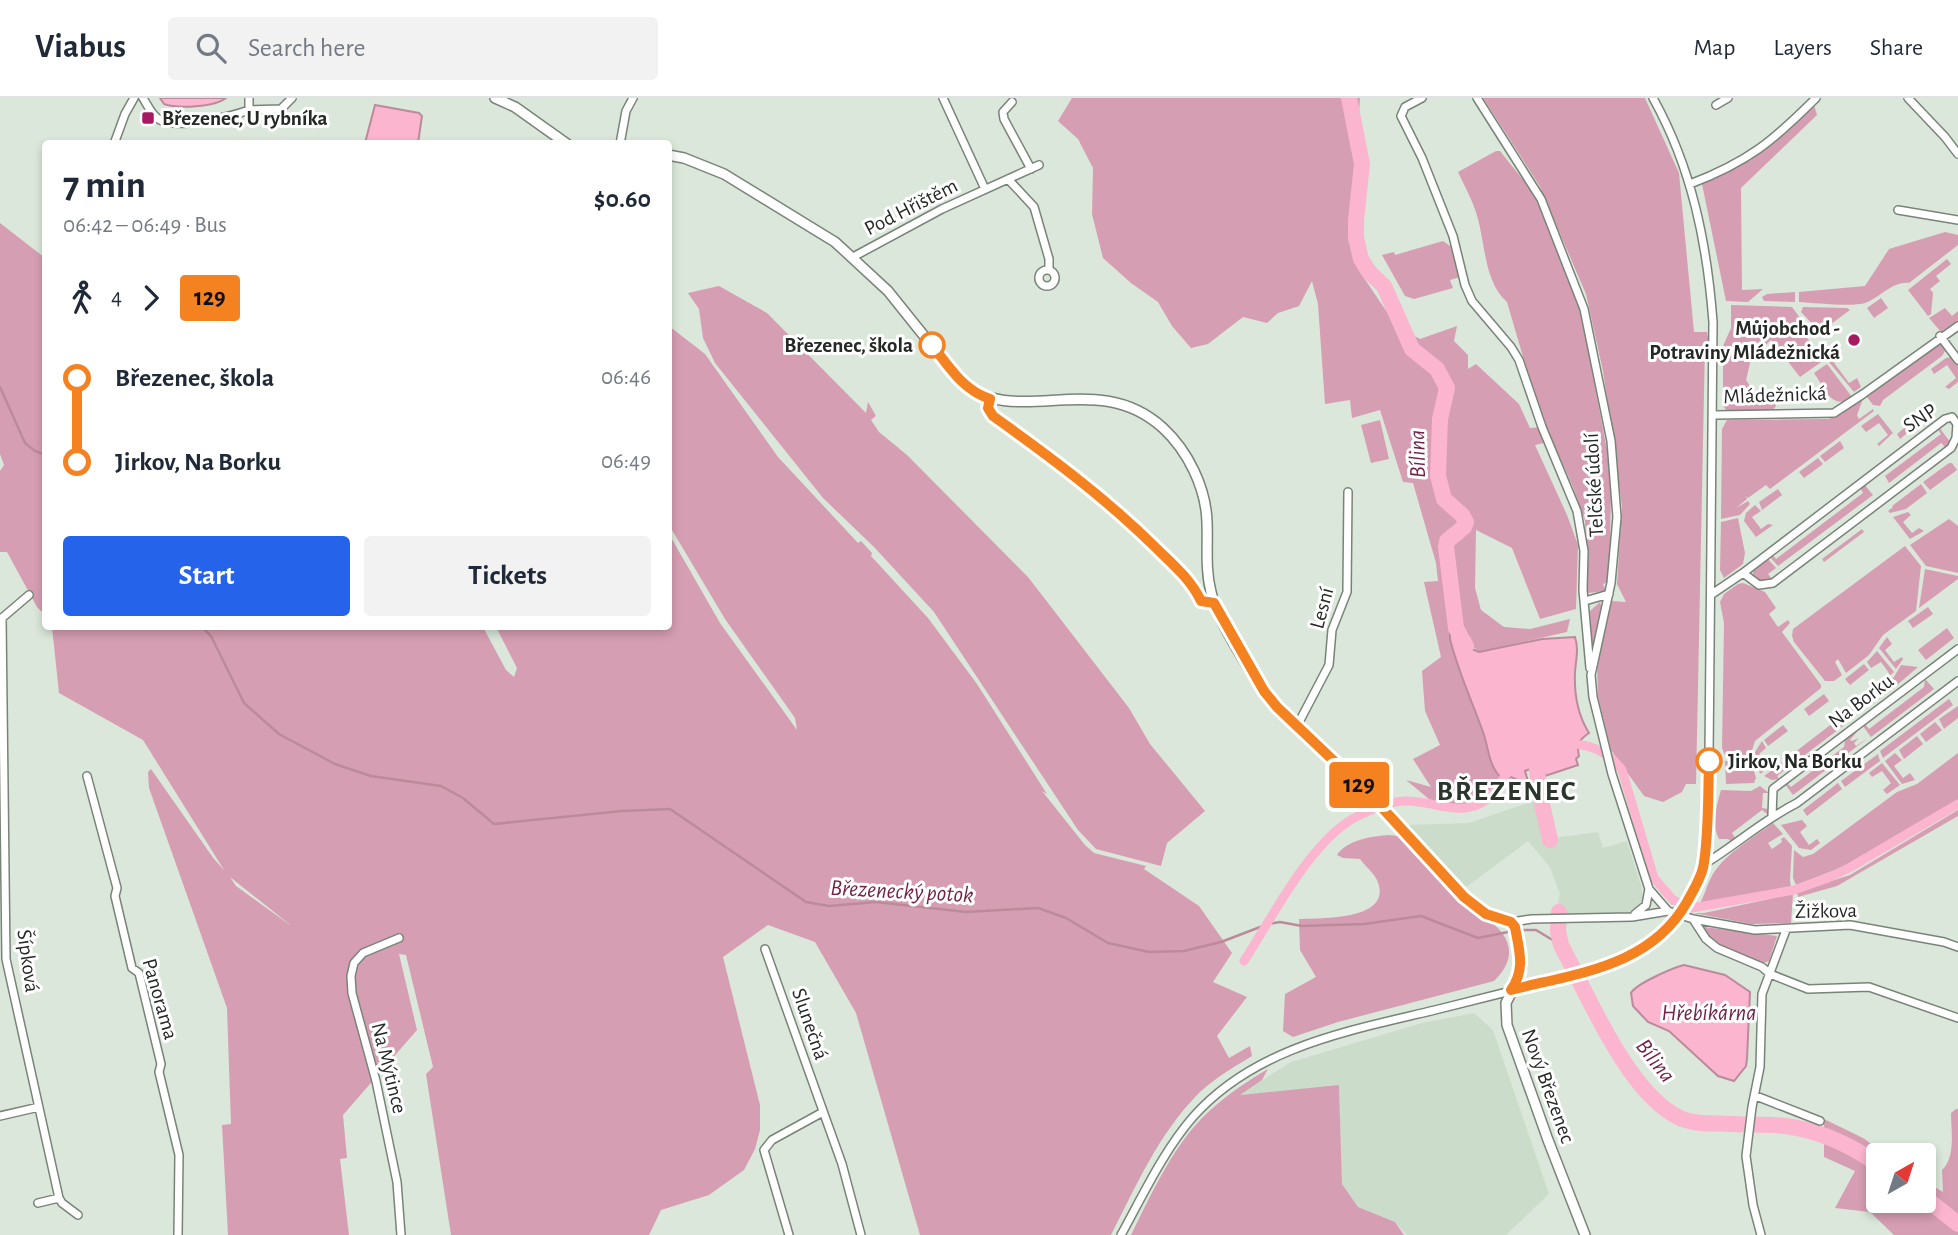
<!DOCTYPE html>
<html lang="en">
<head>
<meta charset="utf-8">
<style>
  body { margin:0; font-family:"Alegreya Sans",sans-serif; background:#f2f2f3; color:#1f2937; height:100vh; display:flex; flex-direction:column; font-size:26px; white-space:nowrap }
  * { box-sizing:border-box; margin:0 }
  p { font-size:23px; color:#747a83 }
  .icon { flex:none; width:38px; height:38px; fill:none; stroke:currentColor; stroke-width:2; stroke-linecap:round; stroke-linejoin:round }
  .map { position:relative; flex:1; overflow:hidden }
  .details { position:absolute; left:42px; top:42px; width:630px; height:490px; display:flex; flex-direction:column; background:#fff; border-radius:7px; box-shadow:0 4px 10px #0003 }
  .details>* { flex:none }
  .badge { padding:0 14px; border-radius:5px; font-size:24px; line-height:46px }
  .needle { width:46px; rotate:39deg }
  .tools { position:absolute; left:1866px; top:1045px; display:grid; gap:14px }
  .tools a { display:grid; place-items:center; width:70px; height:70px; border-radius:7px; background:#fff; box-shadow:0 4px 10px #0003; font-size:35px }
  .map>.badge { position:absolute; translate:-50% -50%; box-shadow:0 0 0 4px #fff }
  .legs { display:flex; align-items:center; gap:10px; height:77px; padding:0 21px; font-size:23px }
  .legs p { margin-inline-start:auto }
  .overview { display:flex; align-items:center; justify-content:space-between; height:119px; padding:0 21px }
  h1 { font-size:38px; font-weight:700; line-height:52px }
  .button { display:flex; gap:14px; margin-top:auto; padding:14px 21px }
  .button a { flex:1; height:80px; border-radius:7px; background:#2563eb; color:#fff; font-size:28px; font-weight:700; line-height:80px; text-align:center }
  .button a+a { background:#f2f2f3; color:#1f2937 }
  ul { padding:0 21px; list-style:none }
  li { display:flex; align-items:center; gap:24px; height:84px; font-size:26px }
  li i { display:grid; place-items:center; width:10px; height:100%; margin:0 9px; background:currentColor }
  li i::after { content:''; width:18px; height:18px; margin:-9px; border:5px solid; border-radius:50%; background:#fff }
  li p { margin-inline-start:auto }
  li:first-child i { background:linear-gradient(#0000 50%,currentColor 0) }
  li:last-child i { background:linear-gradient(currentColor 50%,#0000 0) }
  header { display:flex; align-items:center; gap:42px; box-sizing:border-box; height:98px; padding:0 35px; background:#fff; border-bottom:2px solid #e0e1e3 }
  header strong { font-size:33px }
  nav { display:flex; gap:38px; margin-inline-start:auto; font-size:24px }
  .search { width:490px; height:63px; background:#f2f2f3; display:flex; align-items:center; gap:18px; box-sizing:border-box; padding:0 24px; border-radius:7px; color:#747a83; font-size:26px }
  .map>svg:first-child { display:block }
</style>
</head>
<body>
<header>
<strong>Viabus</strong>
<div class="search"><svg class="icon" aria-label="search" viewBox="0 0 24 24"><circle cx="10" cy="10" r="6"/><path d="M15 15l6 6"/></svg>Search here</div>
<nav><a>Map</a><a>Layers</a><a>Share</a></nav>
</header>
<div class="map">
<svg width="1958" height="1137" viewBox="0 0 1958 1137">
  <rect width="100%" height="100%" fill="#dbe7db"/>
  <path fill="#cbdccb" d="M1536 702 1547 743 1553 740 1598 734 1603 750 1627 743 1641 788 1643 799 1639 808 1626 816 1563 817V815L1556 813 1560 796 1550 769 1528 743 1465 790 1460 782 1409 732 1408 727 1469 725Z
    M1474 915 1493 932 1549 1096 1506 1137H1407L1395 1124 1358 1109 1342 1086 1339 988 1239 997 1291 964 1422 925Z"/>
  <path fill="#d69eb2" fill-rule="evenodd" d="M1072 0H1360L1350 147 1362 177 1397 229 1420 241 1457 228 1454 243 1468 257V271L1476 266 1519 306 1530 330 1541 329 1548 344 1535 347 1567 417 1578 447 1576 511 1540 521 1512 450 1476 432 1475 490 1481 512 1504 529 1530 531 1570 521 1567 534 1479 554 1469 545 1450 541 1485 640 1491 666 1500 681 1493 693 1483 702 1457 709 1435 706 1406 682 1431 689 1413 661 1440 647 1425 613 1422 573 1441 559 1424 484 1438 483 1436 465 1413 385 1403 384 1380 312 1352 320 1350 302 1325 306 1318 206 1312 183 1299 208 1278 215 1267 225 1243 219 1208 246 1191 250 1172 228 1158 204 1131 185 1103 160 1092 116 1093 70 1078 41 1058 23Z
    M1483 0H1645L1679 75 1694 234H1707L1709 245 1705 247 1696 686H1686L1682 694 1663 704 1644 698 1611 652 1598 598 1597 566 1612 503 1626 504 1617 486 1622 408 1603 273 1586 196 1539 87Z
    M1814 7 1817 17 1741 90 1742 192 1763 191 1748 204 1726 203 1702 86 1751 62Z
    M1496 53H1500L1532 93 1565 166 1580 209 1607 352 1611 396 1609 484 1603 486 1606 493 1588 495 1585 423 1573 389 1538 310 1507 204C1485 185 1485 147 1478 121 1474 105 1465 89 1458 74Z
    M0 125 45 160V517L37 509 7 454H0V373L4 367 0 356Z
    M1945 134 1958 137V147L1909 185C1892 183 1880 200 1865 205 1853 209 1814 205 1799 204V194L1865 188 1889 151Z
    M1443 143 1453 150 1460 179 1450 182 1453 190 1414 201 1405 198 1382 157 1394 154 1395 157Z
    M1947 161 1951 166 1936 178 1940 183 1930 191 1933 195 1931 216 1928 218 1908 192Z
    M719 188 767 215 866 315 868 304 876 318 871 322 879 334 907 357 1028 479 1129 610 1150 646 1205 713 1167 745 1161 768 1096 751 1078 732 934 514 874 449 823 400 715 265 703 240 699 211 688 195Z
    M1795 194V204L1764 203 1762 199 1767 196Z
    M1881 200 1888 210 1874 220 1867 210Z
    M1731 207 1792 209 1812 236 1807 240 1824 262 1800 279 1771 242 1751 261 1746 282 1762 306 1769 302 1774 303 1776 308 1773 312 1727 314 1723 307V248L1731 230Z
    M1803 209 1847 210 1850 212 1820 234 1801 214Z
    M1945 210 1952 218 1958 213V224L1941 234 1929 220Z
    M669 228 705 256 778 359 858 445 861 443 872 455 871 458 928 520 977 586 1047 696 1042 693 1085 747 1094 755 1146 768 1144 771 1199 808 1232 855 1213 884 1247 899 1217 938 1229 960 1250 948 1252 958C1234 969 1215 980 1199 995 1159 1035 1136 1088 1111 1137H920L856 915 815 844 768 827 723 859 760 1007V1032L755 1051 744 1072 709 1097 661 1112 649 1137H451L426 976 433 969 406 857 399 856 417 932 343 1017 347 1060 340 1061 349 1137H228L222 1027 231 1026 227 910 149 690 148 674 151 671 214 761 224 772 143 642 59 595 52 529H483L506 572 514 579 517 570 496 529 668 528 669 436 720 525 797 632 795 620 725 521 669 427ZM230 779 289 826 290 827 236 788Z
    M1940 243 1945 253 1942 258 1883 302 1880 308 1873 307 1867 299Z
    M1951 259 1958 266V284L1949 291 1945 289 1956 280 1947 267 1934 276 1931 271 1946 260Z
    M1832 262 1849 285 1857 280 1861 289 1854 294 1829 264Z
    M1827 266 1852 299C1832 314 1824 289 1814 275Z
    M1863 301 1857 317 1859 321 1873 311 1874 313 1770 391 1766 387 1748 400 1746 398 1747 401 1736 410 1748 403 1750 406 1740 417 1721 421 1722 331 1727 322 1829 321Z
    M1926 312 1930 317 1900 341 1897 336Z
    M1878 316 1893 335 1879 348 1877 346 1888 337 1879 325 1866 334 1861 328Z
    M1380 322 1389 361 1371 365 1361 327Z
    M1939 329 1950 344 1945 349 1941 345 1889 385 1885 378 1941 336 1937 330Z
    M1840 343 1844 350 1825 364 1820 358Z
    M1818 360 1823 366 1804 380 1799 374Z
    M1949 365H1952L1957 372 1930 392 1923 384Z
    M1864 386 1873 397 1778 468 1769 458 1772 456 1776 461 1863 395 1860 389Z
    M1921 386 1927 395 1906 411 1890 415 1888 413 1893 409 1892 408Z
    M1778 391 1782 397 1762 412 1759 404Z
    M1755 407 1761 413 1752 419 1761 431 1768 426 1773 427 1756 439 1744 423 1746 415Z
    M1908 414 1911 417 1903 424 1912 435 1919 430 1924 433 1910 441 1893 419Z
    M1738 420 1745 455 1743 466 1724 480 1720 472 1721 424Z
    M1949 421 1958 428V475L1926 468 1910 447Z
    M1862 431 1864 434 1824 464 1822 461Z
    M1905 448 1921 468 1916 513 1883 537 1869 557 1846 575 1838 561 1835 564 1842 577 1834 583H1825L1794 544 1792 538 1793 531Z
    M1767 460 1776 470 1768 476 1772 481 1760 483 1753 478V471Z
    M1925 471 1958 478V481L1919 510Z
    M1743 485 1765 494 1776 510 1769 516 1778 529 1788 522 1790 525 1782 534 1821 587V590L1755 643 1750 659 1726 660 1722 650 1724 525 1720 504 1724 496 1738 486Z
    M1600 504 1602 511 1592 554 1590 513Z
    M1928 509 1933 516 1913 530 1908 523Z
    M1947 530 1954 540 1926 562 1918 552Z
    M1887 539 1892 546 1885 552 1894 564 1902 559 1903 561 1896 571 1879 550Z
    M1877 553 1894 574 1883 584 1882 581 1889 575 1881 564 1871 570 1867 564Z
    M1864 566 1869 572 1850 587 1845 581Z
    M1901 567 1918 569 1890 593 1885 586 1894 579Z
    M1925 581 1934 591 1871 639 1863 628 1865 626 1869 631 1924 589Z
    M1883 587 1888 594 1868 609 1863 602Z
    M1824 596 1829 603 1809 618 1804 611Z
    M1949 601 1953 607 1883 660 1880 653Z
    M1958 608V620L1944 631 1939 621Z
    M1842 618 1847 625 1777 678 1779 681 1772 682 1764 678Z
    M1935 624 1942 632 1926 644 1920 636Z
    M1783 627 1788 633 1768 648 1764 642Z
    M1860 630 1850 642 1852 643 1859 640 1854 645 1856 648 1868 640 1793 697 1785 686 1787 685 1791 689 1844 649 1845 642Z
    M1917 638 1923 646 1904 661 1899 652Z
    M1762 643 1766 650 1759 656 1767 667 1775 662 1777 663 1760 676 1755 654Z
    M1895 655 1902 662 1894 668 1903 680 1910 675 1915 682 1902 686 1885 663Z
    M1958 655V702L1848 767 1796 787 1793 780 1794 752 1803 759 1813 756 1897 694 1917 686Z
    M1878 656 1880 663 1845 689 1841 683Z
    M1725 663H1751L1756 680 1754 685 1726 686Z
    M1882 665 1900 687 1887 696 1883 692 1891 685 1882 673 1872 679 1869 675Z
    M1838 685 1842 691 1807 718 1803 712Z
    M1760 688 1769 695H1763L1762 710 1768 711 1767 716 1762 712 1732 735 1736 741 1732 744 1728 741H1719C1711 727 1717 706 1721 692L1751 693Z
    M1958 712V718L1837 788 1798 799 1797 794 1850 777Z
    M1802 722 1807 728 1800 734 1809 747 1817 741 1820 745 1811 752 1799 750 1781 727Z
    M1773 725 1783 736 1768 745 1772 751 1782 744 1781 741 1784 739 1792 748 1790 782 1791 789 1699 807C1705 797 1707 786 1713 776 1726 755 1753 740 1773 725Z
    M1389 737 1406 739 1484 819C1511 836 1519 859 1494 883L1338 924 1293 939 1283 933 1285 896 1316 879 1300 852 1299 821C1319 820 1395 823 1377 782 1374 775 1365 768 1360 761L1343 760 1337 757C1346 742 1373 738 1389 737Z
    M1793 796 1791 825 1751 826 1694 815H1704Z
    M1704 829 1777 838 1769 863 1763 865C1742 857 1712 852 1704 829Z
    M1268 971 1262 982 1240 997 1339 987 1342 1086 1358 1109 1395 1124 1404 1137H1131C1151 1097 1171 1052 1202 1020 1222 1000 1244 985 1268 971Z
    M1956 1011H1958V1137H1894L1870 1114 1835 1110 1855 1073 1824 1059V1021L1863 1040 1887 1057H1878V1102H1923V1082L1943 1094 1942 1072C1956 1059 1951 1032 1951 1015Z"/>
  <path fill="#fbb5ce" stroke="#bb8b9b" stroke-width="2" d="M160 0H226C215 9 178 11 164 6Z
    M375 7 419 15 422 18 418 45H365Z
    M1463 529 1468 536 1472 551 1479 554 1542 541 1575 539C1579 551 1576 561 1575 574 1574 596 1577 616 1589 635 1580 641 1576 646 1579 658L1576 661 1578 667 1545 678 1539 650H1532L1534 681 1530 671 1525 673 1528 683 1522 684 1511 679 1503 682C1489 669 1489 653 1484 637 1473 605 1458 574 1450 541V533Z
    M1684 867 1725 877 1750 894 1747 961 1746 968 1734 983 1718 978 1669 933 1648 924 1633 908 1631 895C1636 886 1672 870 1684 867Z"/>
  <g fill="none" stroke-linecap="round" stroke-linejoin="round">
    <path stroke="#bb8b9b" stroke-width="2.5" d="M0 289 25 345 35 353 46 357
      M201 528 211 538 244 605 279 636 335 666 371 678 441 688 463 700 494 726 622 713 670 711 806 804 829 808 876 804 966 814 1038 810 1066 820 1108 845 1149 854 1184 853 1221 844 1268 826 1280 824 1302 828 1364 826 1421 818 1478 840 1513 833
      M1520 832H1536L1561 847"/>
    <path stroke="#fbb5ce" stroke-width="9" d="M1567 646C1589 645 1609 654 1622 672L1654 780 1673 802 1692 810 1794 792 1828 780 1849 770 1958 706
      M1244 863C1272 820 1312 740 1358 718 1372 711 1392 702 1408 703 1434 703 1461 720 1486 702 1496 695 1501 682 1509 673"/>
    <path stroke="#fbb5ce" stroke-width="16" d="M1349 0 1362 66 1356 122V140L1361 161 1369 174 1384 188 1412 251 1437 271 1447 290 1440 321 1438 378 1444 401 1462 417 1466 424 1464 429 1447 443 1446 449 1456 530 1466 548
      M1524 633 1534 646 1540 697 1550 742
      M1559 814 1558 833 1561 847C1588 897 1628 996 1680 1020 1695 1027 1716 1025 1732 1026 1750 1027 1768 1026 1785 1028 1820 1032 1850 1047 1878 1066
      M1923 1098 1958 1126"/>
    <defs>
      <path id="minor" d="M143 0C148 8 152 18 160 22 179 31 230 19 249 12V0
        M943 0 985 91
        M1422 0 1405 9 1401 18 1422 60 1453 138 1465 187 1472 203 1511 249 1519 262 1542 329 1577 413 1584 453 1583 492 1590 570
        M1477 0 1541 101 1584 211 1611 343 1617 419 1611 485 1591 577 1593 599 1612 676 1649 791
        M1653 0C1692 70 1707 145 1713 224L1709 658 1703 767 1694 792
        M1908 0 1945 39 1958 56
        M1012 4 1003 14 1004 21 1031 71
        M1716 7 1728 0
        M249 12 281 11 292 0
        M114 46 125 16 134 0
        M620 46 626 13 633 0
        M1008 81 1034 109 1049 161V172
        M1690 86C1748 64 1773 43 1816 0
        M1898 112 1958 122
        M853 159 942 111 1039 67
        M1039 180a8 8 0 1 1 16 0a8 8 0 1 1-16 0Z
        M1940 238 1958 262
        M990 301 988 310 991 316 1057 364 1117 412 1190 483 1201 503 1214 505
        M1714 317 1834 315 1863 296 1958 228
        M1712 496 1743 475 1945 321 1952 319 1957 326 1956 340 1951 350 1773 485 1759 487 1743 475
        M1585 503 1609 496
        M0 520H2L6 861 59 1100 62 1105 78 1117
        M2 520 29 497
        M1297 628 1329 567 1332 532 1347 494 1348 394
        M87 678 117 790 115 798 132 870 139 875 161 966 159 974 179 1057 178 1137
        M1772 718 1773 691 1958 551
        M1703 767C1736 747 1763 722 1797 705L1958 583
        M1635 816 1646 807 1649 791 1668 813
        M1693 821 1706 841 1717 850 1762 869 1770 876 1808 891 1869 889 1958 920
        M1511 824 1532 821 1632 819 1668 813 1693 821 1755 832 1850 827 1944 844 1958 849
        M399 840 363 855 354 865 351 878 352 895 376 983 397 1084 401 1137
        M765 851 842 1066 861 1137
        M1756 998 1820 1023
        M0 1018 39 1009
        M38 1105 59 1100
        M789 1137 764 1052 772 1042 823 1014
        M1121 1137C1142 1099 1164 1052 1193 1019 1255 949 1348 933 1435 912 1490 898 1545 885 1599 871L1626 860 1664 836
        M1761 1137 1753 1107 1746 1058 1752 1009 1760 969 1762 896 1786 832"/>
      <path id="tertiary" d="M495 0 515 9 567 46
        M668 57 684 60 724 76 835 144 888 193 961 284C1017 332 1096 269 1163 330 1188 353 1206 390 1207 424 1208 448 1205 471 1211 494 1217 523 1257 586 1277 609L1375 702 1464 798 1486 816 1511 824 1515 829 1522 868 1517 883 1506 905 1507 927 1548 1042 1585 1137"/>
    </defs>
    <use href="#minor" stroke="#798479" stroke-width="10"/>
    <use href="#tertiary" stroke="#798479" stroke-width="12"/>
    <use href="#minor" stroke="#fff" stroke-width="7"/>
    <use href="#tertiary" stroke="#fff" stroke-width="9"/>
    <defs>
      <path id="minor-bridge" d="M1664 836 1680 817 1694 792"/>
    </defs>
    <use href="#minor-bridge" stroke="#798479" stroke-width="10" stroke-linecap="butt"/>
    <use href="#minor-bridge" stroke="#fff" stroke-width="7"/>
  </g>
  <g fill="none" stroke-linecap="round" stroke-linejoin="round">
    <defs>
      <path id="line-1" d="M932 247C949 269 963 292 990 301L988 310 993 318C1049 358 1103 398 1153 447 1171 465 1190 480 1201 503L1214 505 1264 593 1277 609 1375 702 1464 799 1486 816 1511 824 1515 829C1519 852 1526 871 1511 892 1577 875 1650 869 1687 804 1693 793 1700 782 1703 770 1709 741 1708 694 1709 663"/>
    </defs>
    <use href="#line-1" stroke="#fff" stroke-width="16"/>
    <use href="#line-1" stroke="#f58220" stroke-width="10"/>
  </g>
  <g fill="#a51a61" stroke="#fff" stroke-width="2.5">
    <rect x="141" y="13" width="14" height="14" rx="3.5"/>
    <circle cx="1854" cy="242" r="7"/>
  </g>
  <g fill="#fff" stroke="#f58220" stroke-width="3.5">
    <circle cx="932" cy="247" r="12"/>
    <circle cx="1709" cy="663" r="12"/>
  </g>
  <g text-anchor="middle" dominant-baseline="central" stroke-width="6" stroke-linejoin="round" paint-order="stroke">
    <g font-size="21" font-weight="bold" fill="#252925" stroke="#fff" text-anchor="start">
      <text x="162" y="20">Březenec, U rybníka</text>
      <text x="1840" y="230" text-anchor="end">Můjobchod -<tspan x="1840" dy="24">Potraviny Mládežnická</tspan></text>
    </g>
    <g font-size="21" fill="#252925" stroke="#fff">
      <text transform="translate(911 109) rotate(-27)">Pod Hřištěm</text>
      <text transform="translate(1775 297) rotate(-2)">Mládežnická</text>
      <text transform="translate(1920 320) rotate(-33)">SNP</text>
      <text transform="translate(1594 387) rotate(-93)">Telčské údolí</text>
      <text transform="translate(1322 510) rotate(-75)">Lesní</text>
      <text transform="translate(1861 603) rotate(-37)">Na Borku</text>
      <text transform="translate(1826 813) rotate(-1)">Žižkova</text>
      <text transform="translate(28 863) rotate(82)">Šípková</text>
      <text transform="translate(160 901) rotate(74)">Panorama</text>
      <text transform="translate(810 926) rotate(71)">Slunečná</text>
      <text transform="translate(389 970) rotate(76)">Na Mýtince</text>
      <text transform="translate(1548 988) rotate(70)">Nový Březenec</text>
    </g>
    <g font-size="21" font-weight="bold" fill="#252925" stroke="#fff" text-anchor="end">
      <text x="913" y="247">Březenec, škola</text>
      <text x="1728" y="663" text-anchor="start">Jirkov, Na Borku</text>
    </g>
    <g font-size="23" font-style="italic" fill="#732347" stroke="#fff">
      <text transform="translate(1418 356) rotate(-91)">Bílina</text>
      <text transform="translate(902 794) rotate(3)">Březenecký potok</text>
      <text x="1709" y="915">Hřebíkárna</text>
      <text transform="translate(1655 963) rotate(52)">Bílina</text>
    </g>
    <g font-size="28" font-weight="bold" letter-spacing="2" fill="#2b352c" stroke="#fff">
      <text x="1507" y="694">BŘEZENEC</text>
    </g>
  </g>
</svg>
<div class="tools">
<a><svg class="needle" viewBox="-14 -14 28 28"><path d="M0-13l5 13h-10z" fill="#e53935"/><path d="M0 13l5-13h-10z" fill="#747a83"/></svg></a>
</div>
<b class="badge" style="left:1359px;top:687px;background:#f58220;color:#111">129</b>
<section class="details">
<div class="overview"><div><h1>7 min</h1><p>06:42 – 06:49 · Bus</p></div><b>$0.60</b></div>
<div class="legs"><svg class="icon" aria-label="walk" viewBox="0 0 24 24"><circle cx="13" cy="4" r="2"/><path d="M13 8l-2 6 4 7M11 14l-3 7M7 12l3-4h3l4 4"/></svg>4<svg class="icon" aria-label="forward" viewBox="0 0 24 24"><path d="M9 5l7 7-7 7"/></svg><b class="badge" style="background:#f58220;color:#111">129</b></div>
<ul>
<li><i style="color:#f58220"></i><b>Březenec, škola</b><p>06:46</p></li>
<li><i style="color:#f58220"></i><b>Jirkov, Na Borku</b><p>06:49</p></li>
</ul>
<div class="button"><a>Start</a><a>Tickets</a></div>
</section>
</div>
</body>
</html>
